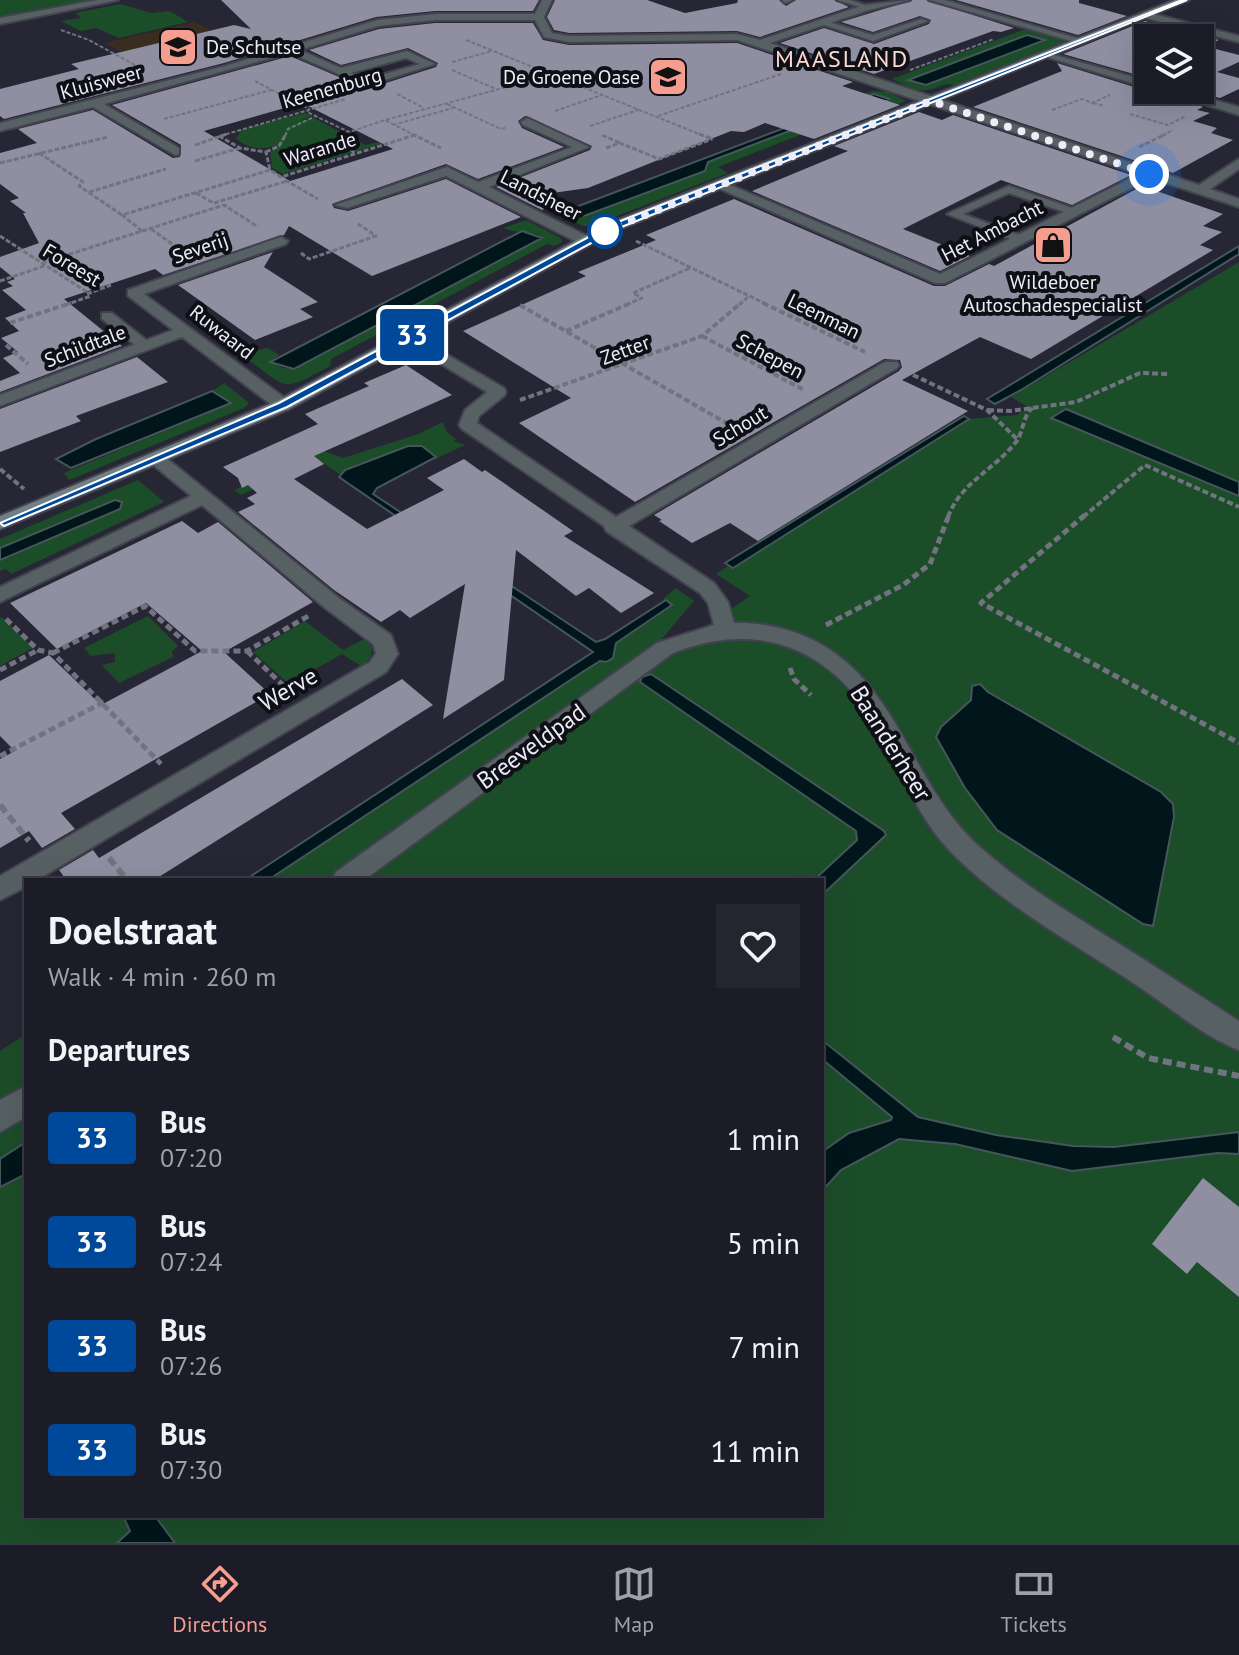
<!DOCTYPE html>
<html lang="en">
<head>
<meta charset="utf-8">
<style>
  body { margin:0; font-family:"PT Sans",sans-serif; background:#252530; color:#f1f3f6; height:100vh; display:flex; flex-direction:column; font-size:30px; white-space:nowrap }
  * { box-sizing:border-box; margin:0 }
  p { font-size:26px; color:#a0a1a8 }
  .icon { flex:none; width:44px; height:44px; fill:none; stroke:currentColor; stroke-width:2; stroke-linecap:round; stroke-linejoin:round }
  .map { position:relative; flex:1; overflow:hidden }
  .side { position:absolute; left:24px; top:878px; width:800px; height:640px; display:flex; flex-direction:column; background:#1c1c28; border-radius:0px; box-shadow:0 8px 32px #0002,0 0 0 2px #3a3a45 }
  .side>* { flex:none }
  .badge { padding:0 16px; border-radius:6px; font-size:28px; line-height:52px }
  .controls { position:absolute; left:1134px; top:24px; display:grid; gap:16px }
  .controls a { display:grid; place-items:center; width:80px; height:80px; border-radius:0px; background:#1c1c28; box-shadow:0 8px 32px #0002,0 0 0 2px #3a3a45; font-size:40px }
  .you { position:absolute; width:40px; height:40px; margin:-20px; border:6px solid #fff; border-radius:50%; background:#1a73e8; box-shadow:0 0 0 12px #1a73e833 }
  .map>.badge { position:absolute; translate:-50% -50%; box-shadow:0 0 0 4px #fff }
  h2 { padding:0 24px; font-size:30px; line-height:72px }
  .round { display:grid; place-items:center; flex:none; width:84px; height:84px; border-radius:0px; background:#252530 }
  .head { display:flex; align-items:center; justify-content:space-between; height:136px; padding:0 24px }
  h1 { font-size:38px; font-weight:600; line-height:60px }
  ul { padding:0; list-style:none }
  li { display:flex; align-items:center; gap:24px; height:104px; padding:0 24px }
  li div { flex:1 }
  li b { display:block; font-size:30px }
  li em { font-style:normal }
  li .badge { min-width:88px; font-weight:700; text-align:center }
  .tabs { display:flex; justify-content:space-around; align-items:center; height:112px; border-top:2px solid #3a3a45; background:#1c1c28; font-size:22px; color:#a0a1a8 }
  .tabs a { display:grid; justify-items:center; gap:4px }
  .tabs .active { color:#f59d8e }
  .map>svg:first-child { display:block }
</style>
</head>
<body>
<div class="map">
<svg width="1239" height="1543" viewBox="0 0 1239 1543">
  <rect width="100%" height="100%" fill="#262635"/>
  <path fill="#382d1e" d="M194 22 252 50 162 73 104 43Z"/>
  <path fill="#1c4d29" d="M0 0H105L0 20Z
    M120 4 152 13 170 11 188 22 119 38 96 28 81 31 61 21 81 18 75 13Z
    M1025 29 1066 42 954 85C943 82 938 89 927 90 912 92 901 82 892 79Z
    M873 91 889 92 906 101 845 127 828 124 718 167 728 173 591 226H583L557 214 568 210 581 216 708 166 707 162 813 122 861 98 857 96Z
    M304 113 312 116 299 121 314 118 365 145 406 136 283 174 272 168 270 153 278 145C261 150 252 150 236 139L241 130Z
    M526 220 561 238 562 242 554 246 547 244 331 359 330 366C281 392 291 391 246 358L247 351 268 348 279 355 270 361 283 368 294 369 540 239 541 236C526 230 517 234 503 228Z
    M1239 262V1543H175L155 1516 127 1543H0V1127L26 1110V1516H822V880H268L584 671 600 660 606 662 612 658 616 643 672 606 663 599 676 588 694 601 661 640 639 657 696 633 750 596 716 574 728 566 733 568 969 419 1017 415 1028 407 1011 397Z
    M224 383 249 403 244 408 69 480 64 473 231 404 212 391Z
    M443 422 446 431 456 439 453 441 465 445 435 459 412 445 339 474 316 458 241 495 234 490 319 449 343 458 418 434Z
    M138 480 164 502 11 574 6 569 0 571V560L120 509 122 502 114 500 0 548V539Z
    M148 616 178 646 172 651 173 657 119 683 102 665 115 662V653L91 656 84 648Z
    M2 617 33 648 0 666V618Z
    M305 621 343 650 366 638 372 647 371 658 361 666 342 654 289 684 253 652Z
    M26 1034V1088L0 1105V1051Z"/>
  <path fill="#00161b" stroke="#47565d" stroke-width="2" d="M1027 35 1045 40 926 85 908 80Z
    M874 94 889 99 869 108 813 122 708 162 705 171 584 216 568 210Z
    M522 231 542 238 294 369 270 362Z
    M1239 246V254L1021 390 995 404 987 399Z
    M212 391 231 403 71 468 56 459 96 439Z
    M1066 409 1239 482V496L1051 418Z
    M964 416 969 419 733 568 725 563Z
    M408 446H422L436 457 377 488 373 494 596 642 605 639 666 600 672 605 616 643 613 658 606 662 600 661 584 671 268 880H245L593 652 339 477 345 470Z
    M115 500 122 502 120 509 0 560V548Z
    M651 674 884 831 886 835 822 895V880H814L857 840 856 831 640 682 642 677Z
    M980 684 988 692 1161 792 1173 804 1174 817 1153 926 1143 924 997 830 965 788 936 737 941 727 971 700 972 686Z
    M822 1040 918 1117 996 1135 1073 1146 1114 1147 1239 1132V1154L1218 1153 1072 1171 955 1144 899 1139 841 1170 822 1191V1152L849 1133 891 1120 892 1117 822 1059Z
    M26 1142V1174L0 1187V1159Z
    M123 1516H155L175 1543H117L130 1531Z"/>
  <path fill="#908fa2" fill-rule="evenodd" d="M221 0H539L533 11H435L376 17 224 63 4 119 0 116V89L79 69 71 64 234 25 251 29Z
    M555 0H647L685 13 737 3 738 0H779L786 6 796 0H834L849 7 760 37 737 31 569 33 554 30 547 17Z
    M913 0H926L1014 28 1001 32 993 31 874 74 780 43 824 28 874 44 929 24 931 20 920 16 873 32 841 22Z
    M956 0H1079V3L1127 16 1078 35Z
    M1145 21 1219 40 1204 46 1239 55V62L1217 72 1239 78V89L1220 98 1189 90H1200V38H1148V78L1063 54Z
    M435 23H533L543 40 569 45 737 43 853 82 842 86 900 105 814 139 765 123 744 132 731 131 588 188 531 196 551 206 542 210 496 187 590 150 592 146 525 116 518 121 522 128 564 147 478 179 446 164 332 204 334 208 348 211 446 179 521 217 372 276 289 226 284 235 163 275 155 269 131 277 64 299 122 346 0 392V381L20 373 3 358 18 352 1 338 19 331 5 318 26 310 2 290 13 286 7 282 15 279 0 267V257L39 243 23 213H26L10 201 19 198 0 184V153L37 143 18 129 93 110 173 158 180 157 181 145 112 105 290 56 367 89 436 67 438 63 408 48 341 65 309 50 379 29ZM302 103 393 149 290 181 204 131Z
    M1057 63 1147 91 1157 90 1203 107 1197 110 1210 113 1193 121 1217 128 1211 133 1233 140 1173 173 973 107 1062 71Z
    M919 112 942 120 953 115 1131 175 1072 205 1001 180 903 229 970 256 940 271 752 191 848 151 834 146Z
    M1151 181 1155 182 1145 187 1223 214 1203 226 1222 232 1200 245 1213 250 1031 359 980 337 902 380 968 411 758 541 730 523 692 543 659 521 662 520 654 515 899 371 902 367 900 360 884 359 635 502 519 423 571 398 463 331 586 276 578 272 656 240 646 235 734 199 934 286H945L989 264 994 266Z
    M273 252 264 267 318 302 300 309 313 317 255 340 178 285Z
    M137 357 168 382 76 416 81 421 0 452V409Z
    M406 365 452 395 314 456 324 464 294 479 367 529 444 490 427 478 464 459 482 472 485 470 573 531 564 536 654 593 621 613 589 588 576 596 516 550 504 680 443 719 465 584 410 618 400 610 381 622 334 590 238 512 255 504 247 498 257 493 248 485 242 488 238 478 223 467 318 424 305 414 369 386 364 383Z
    M182 521 198 533 218 522 313 602 224 652 270 694 61 813 75 829 42 848 29 831 0 848V759L15 751 0 736V681L49 655 101 705 202 651 146 603 57 649 10 603Z
    M402 679 433 705 154 880H62L65 878 59 870 93 850 99 858Z
    M1203 1178 1239 1207V1297L1197 1262 1187 1274 1152 1244Z"/>
  <g fill="none" stroke-linecap="round" stroke-linejoin="round">
    <defs>
      <path id="lane" d="M782 0H793L785 3Z
        M837 0H850L871 7 867 9Z
        M921 19 928 21 873 41 818 23 822 20 873 35Z
        M1009 186 1078 210 1080 212 1070 214 1009 193 963 214 1025 237 1027 239 1021 243 947 214Z
        M102 313H112L150 343V349H140L102 319Z"/>
      <path id="street" d="M97 0H118L0 24V18Z
        M542 0H552L544 17 552 33 569 36 737 34 760 40 864 5 910 0 869 10 770 43 1199 185 1239 159V169L1210 189 1239 199V207L1151 178 945 283H935L711 185 723 182 940 274 1139 174 737 40 569 42 544 37 535 20H435L378 26 300 50 341 68 407 51 435 64 366 86 290 53 104 104 179 148V154L175 155 93 107 0 131V123L225 66 377 20 435 14H535ZM406 58 420 64 367 79 351 73Z
        M929 0H945L1087 41 1078 43Z
        M1146 12 1239 36V42L1142 17 1141 15Z
        M1044 52 1148 81V88L1044 56Z
        M1160 90H1178L1239 107V115Z
        M527 118 589 147 489 187 591 238V244H581L446 176 347 208 335 205 447 167 478 182 572 147 523 125 521 122Z
        M281 237 288 241 286 244 144 294 289 401 292 405 289 409H277L182 337 0 406V395L173 330 128 296V290Z
        M408 332 504 388 506 392 504 396 479 416 477 423 616 517 885 362H897L899 365 897 368 629 526 714 583 728 602 734 623C762 622 792 629 817 642 901 687 912 788 981 848 1024 886 1073 915 1121 945 1161 970 1200 996 1239 1021V1050C1204 1037 1172 1009 1141 988 1077 945 1003 906 949 850 916 815 901 770 878 729 832 648 759 619 673 653L364 880H332L336 872 657 643 714 625 708 603 700 593 606 531 604 526 462 429 459 425 465 410 487 392 402 340 400 337Z
        M158 455 164 456 339 598 391 635 398 654 386 672 37 880H26V887L0 900V876L370 662 376 653 373 644 325 608 202 505 0 602V587L191 496 152 464 149 460 152 456Z
        M26 1086V1117L0 1132V1100Z"/>
      <path id="secondary" d="M1175 0H1189L615 231 289 409 0 529V516L277 401 605 225Z"/>
    </defs>
    <use href="#lane" stroke="#424250" stroke-width="4"/>
    <use href="#street" stroke="#424250" stroke-width="4"/>
    <use href="#secondary" stroke="#424250" stroke-width="4"/>
    <path stroke="#727380" stroke-width="2" stroke-dasharray="4 2" stroke-linecap="butt" d="M61 30 89 40 142 69
      M466 40 704 136
      M452 62 492 51
      M452 70 496 89
      M910 70 994 39
      M255 81 309 109 307 112 349 132 385 120
      M530 81 560 77
      M397 94 424 108
      M1093 103 1105 106
      M447 104 501 129 507 127
      M1052 110 1082 99 1092 103 1110 95
      M555 111 602 95
      M1130 114 1168 125 1186 116
      M658 116 781 74
      M164 119 271 90
      M393 125 453 108
      M590 126 638 110
      M349 132 354 136
      M220 136 346 99
      M285 136 288 129 314 117
      M416 136 385 120 525 82 544 72
      M1162 136 1173 130"/>
    <path stroke="#727380" stroke-width="3" stroke-dasharray="5 2" stroke-linecap="butt" d="M351 134 356 137 349 147 355 154
      M412 134 441 148
      M699 134 713 139
      M602 135 620 143
      M219 136 240 148 266 152 270 170
      M195 145 227 134
      M1139 147 1166 134
      M606 148 620 143 659 159 712 139
      M266 152 279 146 286 134
      M39 153 83 182 79 186 122 215
      M195 161 240 148
      M0 163 108 137
      M285 180 318 199
      M89 192 166 169
      M196 193 215 204
      M214 203 287 181
      M151 229 182 251
      M142 231 224 205 258 227
      M0 236 90 294
      M636 241 768 305
      M301 253 309 259 376 236 358 224
      M42 263 142 231 122 215 270 170 281 177 415 135
      M0 281 44 266
      M87 294 111 285
      M65 305 91 296
      M626 305 642 298 633 293 690 268
      M739 305 749 296"/>
    <path stroke="#727380" stroke-width="4" stroke-dasharray="6 3" stroke-linecap="butt" d="M763 303 865 352
      M520 305 737 429
      M10 323 71 303
      M566 331 631 303
      M702 336 804 390
      M6 345 28 364
      M913 375 987 410 1018 440
      M520 400 702 336 741 303
      M988 410 1010 411 1076 402 1140 373 1170 374
      M0 469 24 489
      M948 517C961 482 994 470 1016 442 1024 431 1022 418 1032 408
      M1083 517 1145 465 1239 507"/>
    <path stroke="#727380" stroke-width="5" stroke-dasharray="7 4" stroke-linecap="butt" d="M1085 515 981 603 1239 743
      M6 619 38 650 53 653 161 764
      M826 625 903 585 930 564 949 515
      M247 651 287 689
      M53 653 145 606 195 651H247L310 615
      M790 668 794 679 811 695
      M0 670 38 650
      M0 756 104 702"/>
    <path stroke="#727380" stroke-width="6" stroke-dasharray="9 5" stroke-linecap="butt" d="M0 805 29 841
      M109 858 127 880
      M1113 1037 1148 1058 1239 1076"/>
    <use href="#lane" fill="#576063" fill-rule="evenodd"/>
    <use href="#street" fill="#576063" fill-rule="evenodd"/>
    <use href="#secondary" fill="#718084" fill-rule="evenodd"/>
  </g>
  <path fill="#004899" stroke="#fff" stroke-width="2" d="M1182 0H1187L619 228 287 407 4 526 0 523 279 403 613 224Z"/>
  <g fill="none" stroke-linecap="round" stroke-linejoin="round">
    <path stroke="#ecedf7" stroke-width="8" stroke-dasharray="0 14.4" d="M605 231 931 101 1149 174"/>
  </g>
  <defs>
    <symbol id="school-square" viewBox="-11 -11 22 22"><rect x="-9" y="-9" width="18" height="18" rx="4" fill="#f59d8e" stroke="#0f0f16"/><path d="M0-5L7-2L0 1L-7-2ZM-4 1L0 2.5L4 1V4Q0 6-4 4Z" fill="#111"/></symbol>
    <symbol id="shop-square" viewBox="-11 -11 22 22"><rect x="-9" y="-9" width="18" height="18" rx="4" fill="#f59d8e" stroke="#0f0f16"/><path d="M-5-2.5h2.3a2.7 3.5 0 0 1 5.4 0H5L5.5 6h-11ZM-1.5-2.5h3a1.5 2.3 0 0 0-3 0Z" fill="#111"/></symbol>
  </defs>
  <g fill-rule="evenodd">
    <use href="#school-square" x="156" y="25" width="44" height="44"/>
    <use href="#school-square" x="646" y="55" width="44" height="44"/>
    <use href="#shop-square" x="1031" y="223" width="44" height="44"/>
  </g>
  <circle fill="#fff" stroke="#004899" stroke-width="4" cx="605" cy="231" r="16"/>
  <g text-anchor="middle" dominant-baseline="central" stroke-width="8" stroke-linejoin="round" paint-order="stroke">
    <g font-size="20" fill="#ecedf7" stroke="#0f0f16" text-anchor="start">
      <text x="206" y="47">De Schutse</text>
      <text x="640" y="77" text-anchor="end">De Groene Oase</text>
      <text x="1053" y="282" text-anchor="middle">Wildeboer<tspan x="1053" dy="23">Autoschadespecialist</tspan></text>
    </g>
    <g font-size="20" fill="#ecedf7" stroke="#0f0f16">
      <text transform="translate(101 82) rotate(-15)">Kluisweer</text>
      <text transform="translate(332 88) rotate(-16)">Keenenburg</text>
      <text transform="translate(320 149) rotate(-17)">Warande</text>
      <text transform="translate(541 195) rotate(27)">Landsheer</text>
      <text transform="translate(992 231) rotate(-27)">Het Ambacht</text>
      <text transform="translate(200 248) rotate(-19)">Severij</text>
      <text transform="translate(72 265) rotate(31)">Foreest</text>
      <text transform="translate(824 316) rotate(26)">Leenman</text>
      <text transform="translate(222 332) rotate(38)">Ruwaard</text>
      <text transform="translate(85 346) rotate(-21)">Schildtale</text>
      <text transform="translate(625 350) rotate(-20)">Zetter</text>
      <text transform="translate(770 356) rotate(28)">Schepen</text>
      <text transform="translate(740 426) rotate(-31)">Schout</text>
    </g>
    <g font-size="24" letter-spacing="2" fill="#fcd9d2" stroke="#0f0f16">
      <text x="842" y="58">MAASLAND</text>
    </g>
    <g font-size="24" fill="#ecedf7" stroke="#0f0f16">
      <text transform="translate(288 689) rotate(-30)">Werve</text>
      <text transform="translate(891 743) rotate(58)">Baanderheer</text>
      <text transform="translate(531 746) rotate(-36)">Breeveldpad</text>
    </g>
  </g>
</svg>
<div class="controls">
<a><svg class="icon" aria-label="layers" viewBox="0 0 24 24"><path d="M12 4l9 5-9 5-9-5zM3 14l9 5 9-5"/></svg></a>
</div>
<div class="you" style="left:1149px;top:174px"></div>
<b class="badge" style="left:412px;top:335px;background:#004899;color:#fff">33</b>
<section class="side">
<div class="head"><div><h1>Doelstraat</h1><p>Walk · 4 min · 260 m</p></div><a class="round"><svg class="icon" aria-label="heart" viewBox="0 0 24 24"><path d="M12 20l-8-8c-3-5 5-10 8-4 3-6 11-1 8 4z"/></svg></a></div>
<h2>Departures</h2>
<ul>
<li><span class="badge" style="background:#004899;color:#fff">33</span><div><b>Bus</b><p>07:20</p></div><em>1 min</em></li>
<li><span class="badge" style="background:#004899;color:#fff">33</span><div><b>Bus</b><p>07:24</p></div><em>5 min</em></li>
<li><span class="badge" style="background:#004899;color:#fff">33</span><div><b>Bus</b><p>07:26</p></div><em>7 min</em></li>
<li><span class="badge" style="background:#004899;color:#fff">33</span><div><b>Bus</b><p>07:30</p></div><em>11 min</em></li>
</ul>
</section>
</div>
<nav class="tabs">
<a class="active"><svg class="icon" aria-label="directions" viewBox="0 0 24 24"><path d="M12 3l9 9-9 9-9-9zM9 14v-3h6M13 9l2 2-2 2"/></svg>Directions</a>
<a><svg class="icon" aria-label="map" viewBox="0 0 24 24"><path d="M3 6l6-2 6 2 6-2v14l-6 2-6-2-6 2zM9 4v14M15 6v14"/></svg>Map</a>
<a><svg class="icon" aria-label="tickets" viewBox="0 0 24 24"><path d="M3 7h18v10H3zM15 7v10"/></svg>Tickets</a>
</nav>
</body>
</html>
